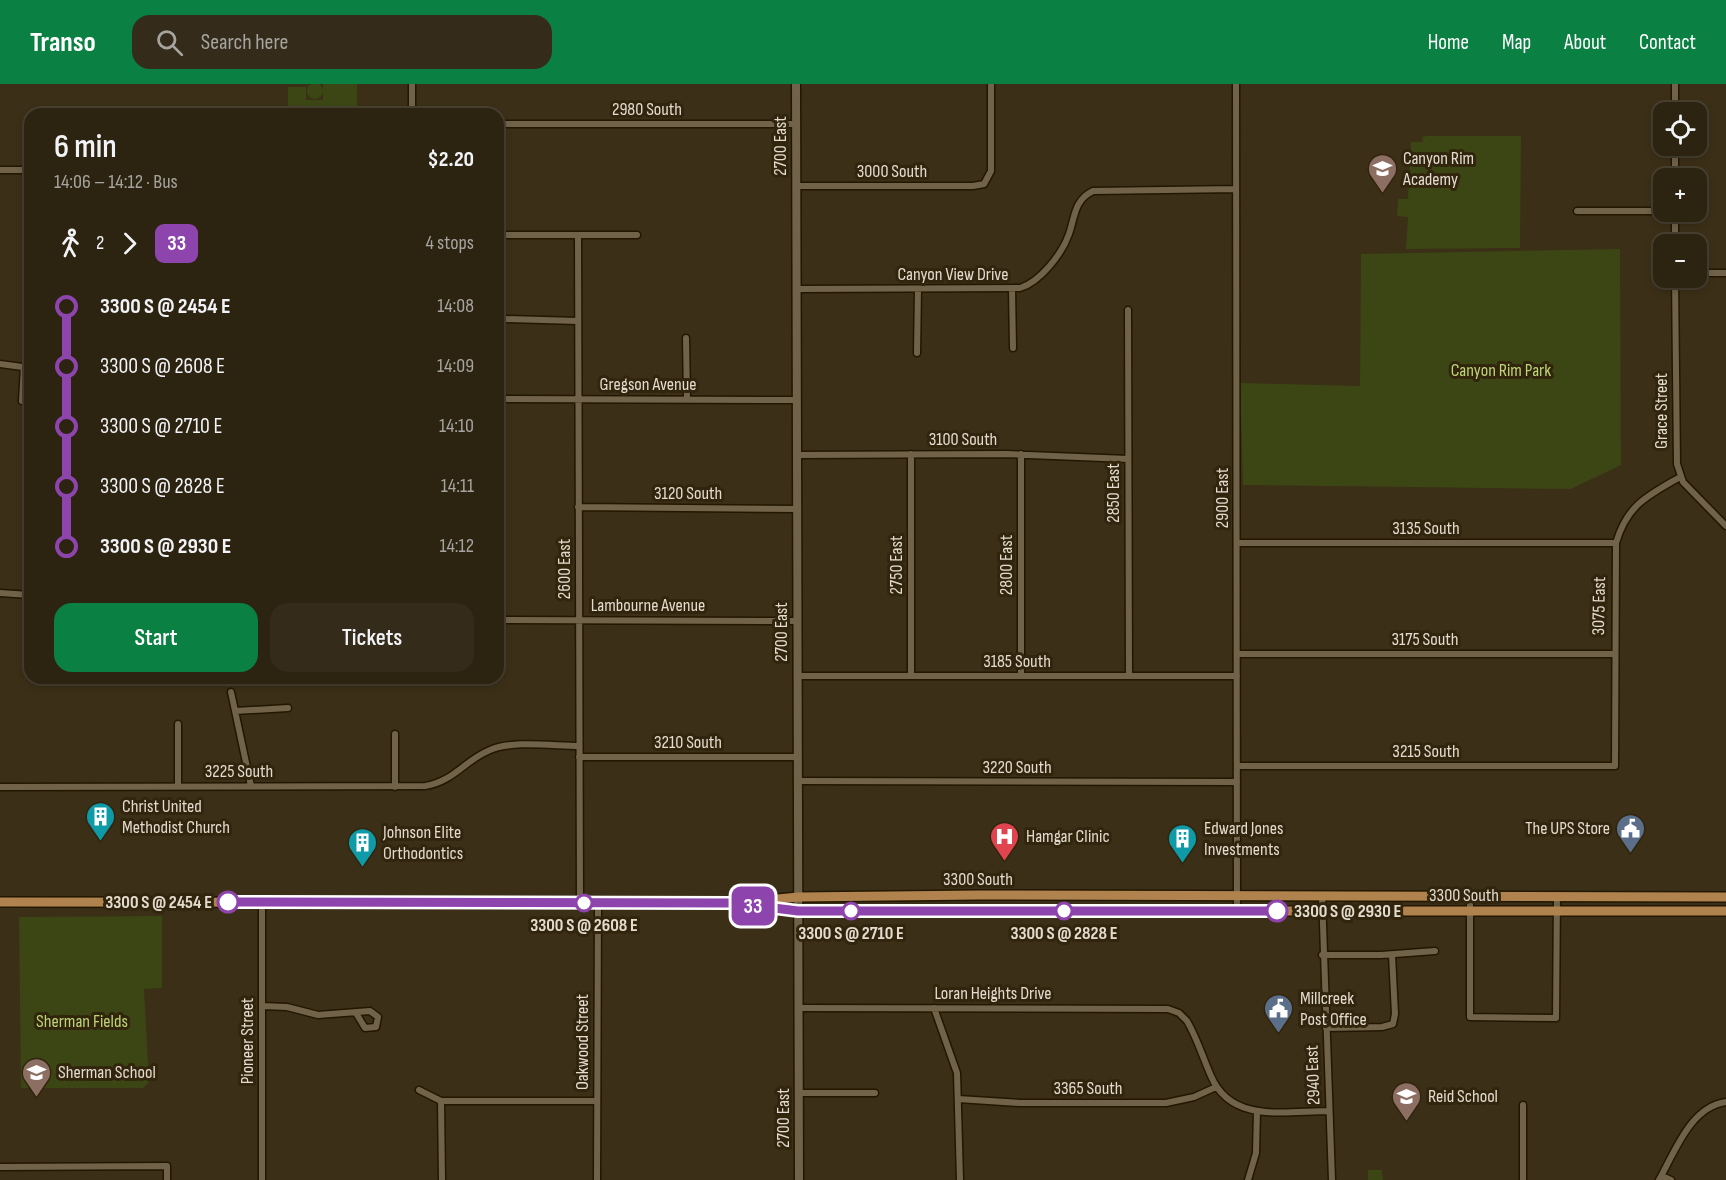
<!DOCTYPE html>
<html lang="en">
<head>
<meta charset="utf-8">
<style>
  body { margin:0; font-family:"Sofia Sans Condensed",sans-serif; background:#342b1a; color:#f1f3f6; height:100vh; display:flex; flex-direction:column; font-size:22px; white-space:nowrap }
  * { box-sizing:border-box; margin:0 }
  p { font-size:20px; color:#a6a49f }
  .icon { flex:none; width:33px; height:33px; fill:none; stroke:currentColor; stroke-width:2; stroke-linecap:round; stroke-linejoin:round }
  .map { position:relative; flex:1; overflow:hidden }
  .panel { position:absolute; left:24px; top:24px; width:480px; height:576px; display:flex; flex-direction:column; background:#2c2311; border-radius:18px; box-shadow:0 3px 9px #0003,0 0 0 2px #484031 }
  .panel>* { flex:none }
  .badge { padding:0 12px; border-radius:9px; font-size:21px; line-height:39px }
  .controls { position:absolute; left:1653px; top:18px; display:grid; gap:12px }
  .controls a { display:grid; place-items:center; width:54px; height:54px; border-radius:12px; background:#2c2311; box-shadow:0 3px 9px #0003,0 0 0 2px #484031; font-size:30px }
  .map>.badge { position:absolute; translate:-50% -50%; box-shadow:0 0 0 3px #fff }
  .legs { display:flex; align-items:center; gap:9px; height:66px; padding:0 30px; font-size:20px }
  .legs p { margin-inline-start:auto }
  .summary { display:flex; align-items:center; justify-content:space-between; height:102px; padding:0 30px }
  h1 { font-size:33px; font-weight:600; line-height:45px }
  .primary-button { display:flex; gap:12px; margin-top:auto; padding:12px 30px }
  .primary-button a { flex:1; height:69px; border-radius:18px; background:#0b8043; color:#fff; font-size:24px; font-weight:600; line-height:69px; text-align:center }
  .primary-button a+a { background:#342b1a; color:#f1f3f6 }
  ul { padding:0 30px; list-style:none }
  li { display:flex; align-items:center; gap:21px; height:60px; font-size:22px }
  li i { display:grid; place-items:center; width:9px; height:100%; margin:0 8px; background:currentColor }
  li i::after { content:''; width:15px; height:15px; margin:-8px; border:4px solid; border-radius:50%; background:#2c2311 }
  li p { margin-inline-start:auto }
  li:first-child i { background:linear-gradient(#0000 50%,currentColor 0) }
  li:last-child i { background:linear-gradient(currentColor 50%,#0000 0) }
  header { display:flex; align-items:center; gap:36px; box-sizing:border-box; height:84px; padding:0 30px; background:#0b8043; color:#fff }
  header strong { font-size:28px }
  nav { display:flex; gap:33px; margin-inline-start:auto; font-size:21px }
  .search { width:420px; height:54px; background:#342b1a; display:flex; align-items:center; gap:15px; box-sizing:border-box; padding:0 21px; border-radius:18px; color:#a6a49f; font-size:22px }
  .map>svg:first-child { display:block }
</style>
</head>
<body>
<header>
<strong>Transo</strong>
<div class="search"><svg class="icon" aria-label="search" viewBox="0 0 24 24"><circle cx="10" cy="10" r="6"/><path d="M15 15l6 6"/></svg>Search here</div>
<nav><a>Home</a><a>Map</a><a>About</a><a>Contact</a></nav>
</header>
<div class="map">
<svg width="1726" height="1096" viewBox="0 0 1726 1096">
  <rect width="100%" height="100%" fill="#3b2f17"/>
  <path fill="#3b4614" d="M307 7a8 8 0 1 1 16 0a8 8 0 1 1-16 0Z
    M323 0H357V30H288V3H306V16H323Z
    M1427 52H1521L1520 164 1406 165 1408 133 1397 132 1398 115H1408L1411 58H1423L1422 53Z
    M1620 165 1621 381 1571 405 1243 401 1240 299 1360 302 1361 170Z
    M162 832V904L144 905 149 998 143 1004H21L19 833Z
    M1368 1086H1382L1383 1096H1368Z"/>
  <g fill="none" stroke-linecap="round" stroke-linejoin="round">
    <defs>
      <path id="street" d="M412 0V30
        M1236 0 1237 827
        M1675 0V28
        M498 40H796
        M1675 62V94
        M0 86H30
        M796 102H973L984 100 991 87V0
        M1577 127H1664
        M1675 128V160
        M498 151H637
        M578 151 580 819
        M1696 189H1726
        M1675 194 1677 380 1683 398 1726 442
        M797 205 1020 204C1040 198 1062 170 1069 150 1075 133 1074 116 1093 107L1236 105
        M1012 205 1013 264
        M1128 226 1129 592
        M505 235 578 237
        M686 254 687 315
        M917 269 918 205
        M0 280 30 284
        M498 315 797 316
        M22 317 24 283
        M911 370V592
        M1021 370V592
        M797 371 1006 370 1128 375
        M578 423 797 425
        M1237 459H1616
        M0 509 30 511
        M498 536 797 537
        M1237 570H1614
        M797 592H1237
        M231 608 251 702
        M235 627 288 624
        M178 640V702
        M395 650V703
        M579 673H798
        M1237 682H1615L1616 459C1627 421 1647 412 1680 393
        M798 697 1237 698
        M0 703 425 702C453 698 465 676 490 666 512 656 554 662 579 662
        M1322 812 1332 1096
        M1470 813V933L1556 934 1557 812
        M1322 871H1381L1435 867
        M262 922 287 923 318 931 370 927 378 933 376 943 365 944 356 929
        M799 924 1168 925 1179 929 1187 937C1197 954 1203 974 1211 992 1231 1040 1286 1027 1329 1027
        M934 924 957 989 960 1096
        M1326 944 1382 943 1393 940 1395 930 1392 871
        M419 1006 441 1017H597
        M799 1009H875
        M958 1015 1020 1019H1166L1194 1013 1216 1003
        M441 1017 442 1096
        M1523 1021V1096
        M0 1083 167 1082V1096
        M1662 1092 1671 1096
        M262 1096V818
        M597 1096 598 819
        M1248 1096 1256 1069 1257 1027
        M1659 1096C1675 1068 1690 1023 1726 1018"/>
      <path id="secondary" d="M796 0 799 1096"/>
      <path id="primary" d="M0 818 735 819 798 813 979 811 1726 813
        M749 821 798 827H1726"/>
    </defs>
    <use href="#street" stroke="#221701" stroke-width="9"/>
    <use href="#secondary" stroke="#221701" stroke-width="11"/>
    <use href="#primary" stroke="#221701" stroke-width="12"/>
    <use href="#street" stroke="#706349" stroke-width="6"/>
    <use href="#secondary" stroke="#706349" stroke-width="8"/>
    <use href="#primary" stroke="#af824e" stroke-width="9"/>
  </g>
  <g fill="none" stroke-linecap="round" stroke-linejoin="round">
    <defs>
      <path id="line-1" d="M228 818 735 819 798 827H1277"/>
    </defs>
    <use href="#line-1" stroke="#fff" stroke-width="14"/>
    <use href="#line-1" stroke="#8e44ad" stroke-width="9"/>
  </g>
  <defs>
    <symbol id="school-pin" viewBox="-11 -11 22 30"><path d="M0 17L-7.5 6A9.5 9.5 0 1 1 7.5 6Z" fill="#8d6e63" stroke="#31250d"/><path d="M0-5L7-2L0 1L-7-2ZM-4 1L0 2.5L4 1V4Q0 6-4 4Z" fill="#fff"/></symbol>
    <symbol id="building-pin" viewBox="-11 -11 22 30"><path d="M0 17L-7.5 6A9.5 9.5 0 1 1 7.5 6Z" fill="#0f9aa8" stroke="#31250d"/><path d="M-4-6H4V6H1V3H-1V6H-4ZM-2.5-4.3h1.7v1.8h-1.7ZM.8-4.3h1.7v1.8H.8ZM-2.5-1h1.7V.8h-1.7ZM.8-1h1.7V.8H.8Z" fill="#fff"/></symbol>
    <symbol id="civic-pin" viewBox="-11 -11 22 30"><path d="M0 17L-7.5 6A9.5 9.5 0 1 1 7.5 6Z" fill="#5c6f8a" stroke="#31250d"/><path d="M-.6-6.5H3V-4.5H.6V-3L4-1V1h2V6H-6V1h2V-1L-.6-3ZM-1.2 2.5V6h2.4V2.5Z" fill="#fff"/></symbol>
    <symbol id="hospital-pin" viewBox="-11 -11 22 30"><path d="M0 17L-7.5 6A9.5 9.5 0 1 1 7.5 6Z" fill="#e0444e" stroke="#31250d"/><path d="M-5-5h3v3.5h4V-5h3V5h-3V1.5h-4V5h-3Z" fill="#fff"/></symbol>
  </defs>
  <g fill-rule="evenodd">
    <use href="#school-pin" x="1366" y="68" width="33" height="45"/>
    <use href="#building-pin" x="84" y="716" width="33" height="45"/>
    <use href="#civic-pin" x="1614" y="728" width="33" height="45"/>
    <use href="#hospital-pin" x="988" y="736" width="33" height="45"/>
    <use href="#building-pin" x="1166" y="738" width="33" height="45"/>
    <use href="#building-pin" x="346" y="742" width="33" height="45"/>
    <use href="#civic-pin" x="1262" y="908" width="33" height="45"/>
    <use href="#school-pin" x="20" y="972" width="33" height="45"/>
    <use href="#school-pin" x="1390" y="996" width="33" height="45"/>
  </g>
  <g fill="#fff" stroke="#8e44ad" stroke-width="3">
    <circle cx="228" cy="818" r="10"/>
    <circle cx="584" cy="819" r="8"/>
    <circle cx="851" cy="827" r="8"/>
    <circle cx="1064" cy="827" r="8"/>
    <circle cx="1277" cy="827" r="10"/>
  </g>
  <g text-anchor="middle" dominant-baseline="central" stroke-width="6" stroke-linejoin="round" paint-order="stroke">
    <g font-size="18" fill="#e3dbcd" stroke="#31250d">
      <text x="647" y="25">2980 South</text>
      <text transform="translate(780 62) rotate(-90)">2700 East</text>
      <text x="892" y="87">3000 South</text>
      <text x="953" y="190">Canyon View Drive</text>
      <text x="648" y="300">Gregson Avenue</text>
      <text transform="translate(1661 327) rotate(-90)">Grace Street</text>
      <text x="963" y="355">3100 South</text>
      <text x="688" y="409">3120 South</text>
      <text transform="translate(1113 409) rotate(-90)">2850 East</text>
      <text transform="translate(1222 414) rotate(-90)">2900 East</text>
      <text x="1426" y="444">3135 South</text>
      <text transform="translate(896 481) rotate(-90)">2750 East</text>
      <text transform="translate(1006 481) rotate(-90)">2800 East</text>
      <text transform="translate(564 485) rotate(-90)">2600 East</text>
      <text x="648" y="521">Lambourne Avenue</text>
      <text transform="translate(1599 522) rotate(-89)">3075 East</text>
      <text transform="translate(781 548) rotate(-90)">2700 East</text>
      <text x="1425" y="555">3175 South</text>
      <text x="1017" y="577">3185 South</text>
      <text x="688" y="658">3210 South</text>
      <text x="1426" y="667">3215 South</text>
      <text x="1017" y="683">3220 South</text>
      <text x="239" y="687">3225 South</text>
      <text x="978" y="795">3300 South</text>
      <text x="1464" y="811">3300 South</text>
      <text x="993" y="909">Loran Heights Drive</text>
      <text transform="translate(247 957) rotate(-90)">Pioneer Street</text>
      <text transform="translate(582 958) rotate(-90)">Oakwood Street</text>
      <text transform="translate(1313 991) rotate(-92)">2940 East</text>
      <text x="1088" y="1004">3365 South</text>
      <text transform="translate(783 1034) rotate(-90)">2700 East</text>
    </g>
    <g font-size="18" fill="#e3dbcd" stroke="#31250d" text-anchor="start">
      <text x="1403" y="74">Canyon Rim<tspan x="1403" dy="21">Academy</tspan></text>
      <text x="122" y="722">Christ United<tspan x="122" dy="21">Methodist Church</tspan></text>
      <text x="1204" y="744">Edward Jones<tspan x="1204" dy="21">Investments</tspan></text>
      <text x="1610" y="744" text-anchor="end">The UPS Store</text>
      <text x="383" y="748">Johnson Elite<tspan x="383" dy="21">Orthodontics</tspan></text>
      <text x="1026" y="752">Hamgar Clinic</text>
      <text x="1300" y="914">Millcreek<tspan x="1300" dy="21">Post Office</tspan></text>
      <text x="58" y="988">Sherman School</text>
      <text x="1428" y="1012">Reid School</text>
    </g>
    <g font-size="18" fill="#bcd576" stroke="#31250d">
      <text x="1501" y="286">Canyon Rim Park</text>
      <text x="82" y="937">Sherman Fields</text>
    </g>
    <g font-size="18" font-weight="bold" fill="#e3dbcd" stroke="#31250d">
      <text x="212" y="818" text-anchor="end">3300 S @ 2454 E</text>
      <text x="1294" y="827" text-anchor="start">3300 S @ 2930 E</text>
      <text x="584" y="841">3300 S @ 2608 E</text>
      <text x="851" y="849">3300 S @ 2710 E</text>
      <text x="1064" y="849">3300 S @ 2828 E</text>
    </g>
  </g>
</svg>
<div class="controls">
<a><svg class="icon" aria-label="locate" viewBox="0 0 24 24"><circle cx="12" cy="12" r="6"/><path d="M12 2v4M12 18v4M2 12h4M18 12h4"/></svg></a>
<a>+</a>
<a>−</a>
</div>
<b class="badge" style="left:753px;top:822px;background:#8e44ad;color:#fff">33</b>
<section class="panel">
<div class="summary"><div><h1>6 min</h1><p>14:06 – 14:12 · Bus</p></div><b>$2.20</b></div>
<div class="legs"><svg class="icon" aria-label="walk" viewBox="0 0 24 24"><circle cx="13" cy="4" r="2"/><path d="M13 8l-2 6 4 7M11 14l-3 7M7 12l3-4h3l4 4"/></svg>2<svg class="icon" aria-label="forward" viewBox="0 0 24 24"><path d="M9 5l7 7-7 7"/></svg><b class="badge" style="background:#8e44ad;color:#fff">33</b><p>4 stops</p></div>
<ul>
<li><i style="color:#8e44ad"></i><b>3300 S @ 2454 E</b><p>14:08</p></li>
<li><i style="color:#8e44ad"></i><span>3300 S @ 2608 E</span><p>14:09</p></li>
<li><i style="color:#8e44ad"></i><span>3300 S @ 2710 E</span><p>14:10</p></li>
<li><i style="color:#8e44ad"></i><span>3300 S @ 2828 E</span><p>14:11</p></li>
<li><i style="color:#8e44ad"></i><b>3300 S @ 2930 E</b><p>14:12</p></li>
</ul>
<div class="primary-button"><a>Start</a><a>Tickets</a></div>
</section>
</div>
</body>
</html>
